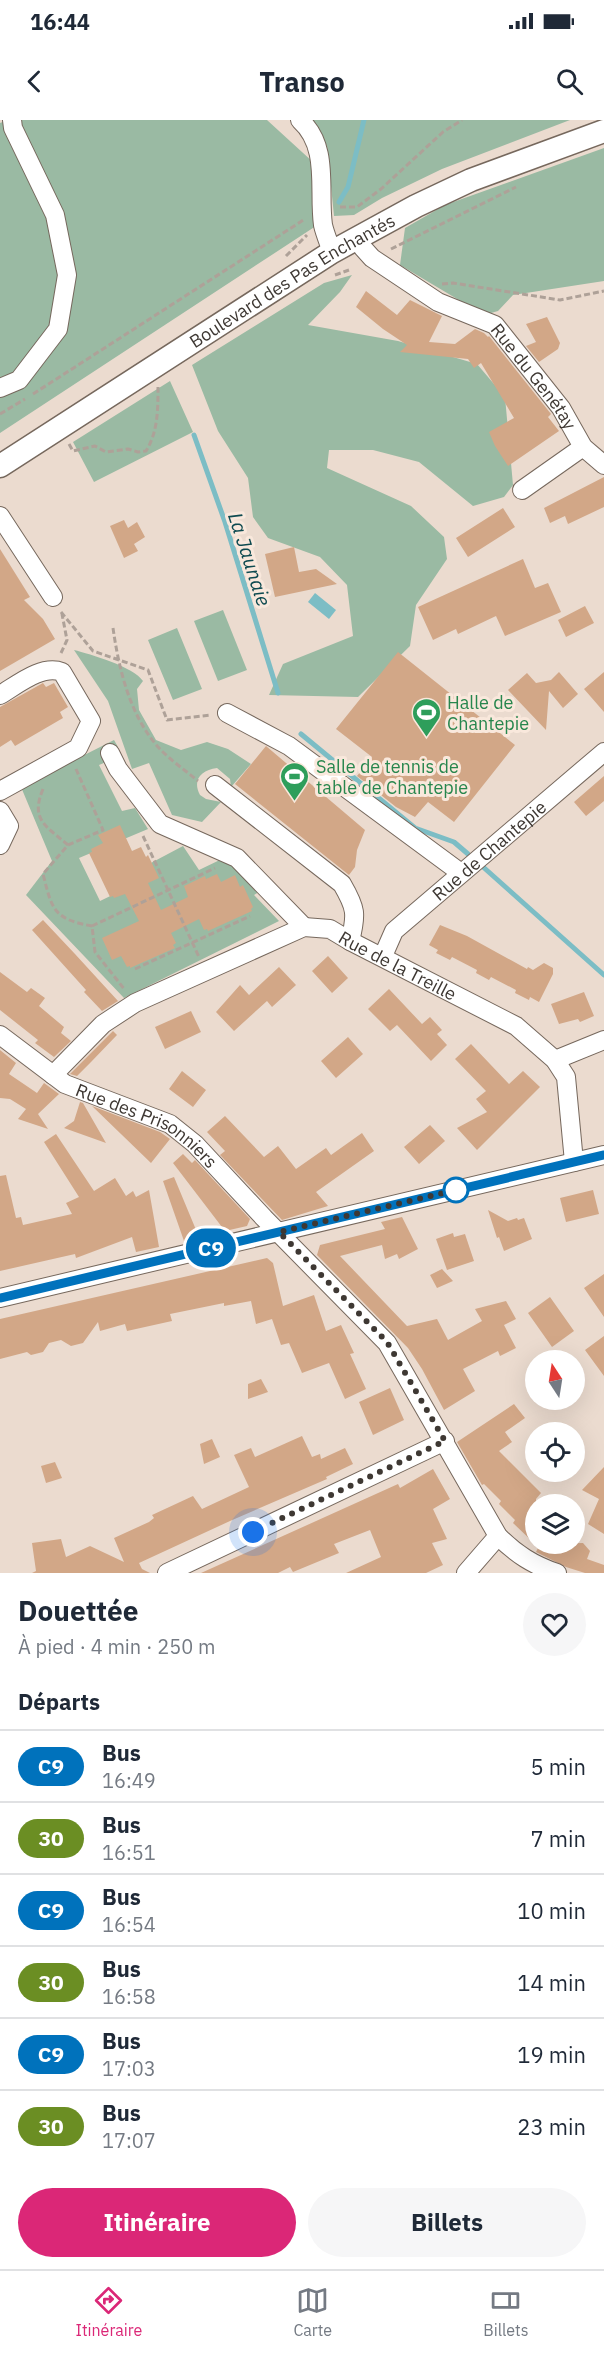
<!DOCTYPE html>
<html lang="fr">
<head>
<meta charset="utf-8">
<style>
  body { margin:0; font-family:"IBM Plex Sans",sans-serif; background:#f6f6f7; color:#1f2937; height:100vh; display:flex; flex-direction:column; font-size:22px; white-space:nowrap }
  * { box-sizing:border-box; margin:0 }
  p { font-size:20px; color:#747a83 }
  .icon { flex:none; width:33px; height:33px; fill:none; stroke:currentColor; stroke-width:2; stroke-linecap:round; stroke-linejoin:round }
  .map { position:relative; height:1453px; overflow:hidden }
  .sheet { display:flex; flex-direction:column; background:#fff; flex:1 }
  .sheet>* { flex:none }
  .badge { padding:0 12px; border-radius:20px; font-size:21px; line-height:39px }
  .needle { width:39px; rotate:348deg }
  .buttons { position:absolute; left:525px; top:1230px; display:grid; gap:12px }
  .buttons a { display:grid; place-items:center; width:60px; height:60px; border-radius:50%; background:#fff; box-shadow:0 6px 24px #0002; font-size:30px }
  .you { position:absolute; width:30px; height:30px; margin:-15px; border:4px solid #fff; border-radius:50%; background:#1a73e8; box-shadow:0 0 0 9px #1a73e833 }
  .map>.badge { position:absolute; translate:-50% -50%; box-shadow:0 0 0 3px #fff }
  h2 { padding:0 18px; font-size:22px; line-height:54px }
  .round { display:grid; place-items:center; flex:none; width:63px; height:63px; border-radius:32px; background:#f6f6f7 }
  .head { display:flex; align-items:center; justify-content:space-between; height:102px; padding:0 18px }
  h1 { font-size:28px; font-weight:800; line-height:45px }
  .action { display:flex; gap:12px; margin-top:auto; padding:12px 18px }
  .action a { flex:1; height:69px; border-radius:36px; background:#db2777; color:#fff; font-size:24px; font-weight:800; line-height:69px; text-align:center }
  .action a+a { background:#f6f6f7; color:#1f2937 }
  ul { padding:0; list-style:none }
  li { display:flex; align-items:center; gap:18px; height:72px; padding:0 18px; border-top:2px solid #e0e1e3 }
  li div { flex:1 }
  li b { display:block; font-size:22px }
  li em { font-style:normal }
  li .badge { min-width:66px; font-weight:700; text-align:center }
  .status { display:flex; justify-content:space-between; align-items:center; height:42px; padding:0 30px; background:#fff; direction:ltr }
  .status svg { height:16px; fill:currentColor }
  header { display:flex; justify-content:space-between; align-items:center; height:78px; padding:0 18px; background:#fff; font-size:27px; font-weight:800 }
  .menu { display:flex; justify-content:space-around; align-items:center; height:84px; border-top:2px solid #e0e1e3; background:#fff; font-size:16px; color:#747a83 }
  .menu a { display:grid; justify-items:center; gap:3px }
  .menu .selected { color:#db2777 }
  .map>svg:first-child { display:block }
</style>
</head>
<body>
<div class="status"><b>16:44</b><svg viewBox="0 0 49 12"><path d="M0 12V9h3v3zM5 12V6h3v6zM10 12V3h3v9zM15 12V0h3v12zM26 1h20v11H26zM47 4h2v5h-2z"/></svg></div>
<header><svg class="icon" aria-label="back" viewBox="0 0 24 24"><path d="M15 5l-7 7 7 7"/></svg>Transo<svg class="icon" aria-label="search" viewBox="0 0 24 24"><circle cx="10" cy="10" r="6"/><path d="M15 15l6 6"/></svg></header>
<div class="map">
<svg width="604" height="1453" viewBox="0 0 604 1453">
  <rect width="100%" height="100%" fill="#ebdbcf"/>
  <path fill="#9abaa3" d="M8 0H267L314 43 319 104 0 313V3Z
    M312 0H570L442 49 382 78 354 95 334 96 327 26Z
    M604 28V161L513 175 498 191 484 195 400 145 405 108 445 85Z
    M352 155 340 172 308 205 398 221 477 244 505 277 513 365 504 377 473 386 419 342 373 330H329L327 348 411 386 444 417 447 439 416 485 410 526 358 577 269 575 283 544 353 516 347 465 320 437 268 418 253 397 248 358 218 311 192 245 324 163Z
    M170 261 193 312 94 362 73 322Z
    M223 490 247 550 218 561 194 501Z
    M177 508 202 569 173 580 148 520Z
    M74 530C90 534 134 547 143 561L137 569 139 590 156 620 181 630 207 622 228 629 251 644 231 667 230 659 217 648C201 650 192 660 200 675L206 679 221 682 202 702 172 695 149 643 132 649 108 581Z
    M114 620 118 627 109 633 111 640 99 645 122 691 135 688 148 709 79 738 100 781 154 755 149 744 183 726 199 750 226 737 262 770 254 775 279 801 124 878 26 775 52 741 21 667Z"/>
  <path fill="#7cbdc5" d="M315 473 336 490 329 499 308 482Z"/>
  <g fill="none" stroke-linecap="round" stroke-linejoin="round">
    <path stroke="#7cbdc5" stroke-width="5" d="M339 82 348 67 364 0
      M194 315 225 402 278 573
      M301 614 415 708 454 722 468 734
      M482 746 604 855"/>
  </g>
  <path fill="#d2a787" d="M366 171 397 195 410 180 442 196 429 222 455 224 475 209 484 213 488 217 489 216 551 294 548 297 559 311 508 346 495 326 489 312 514 298 481 243 474 248 468 239 400 232 407 225 383 209 356 187Z
    M547 197 560 223 558 229 539 242 526 226 536 222 526 204Z
    M604 357V387L568 404 565 396 550 403 544 388Z
    M503 388 515 407 468 437 456 418Z
    M124 400 128 408 137 402 145 417 134 424 138 431 124 438 110 406Z
    M294 427 299 452 316 449 337 464 275 477 265 434Z
    M0 429 30 477 24 480 43 499 55 519 0 551Z
    M523 439 535 468 548 463 561 492 505 516 496 496 458 514 456 509 433 520 418 487Z
    M585 486 594 503 566 517 558 500Z
    M398 532 515 625 454 702 428 682 415 697 396 687 357 656 372 637 336 609Z
    M559 552 578 574 563 588 549 571 546 610 508 570 527 553 536 563 551 560Z
    M604 552V592L584 569Z
    M43 563 46 567 54 563 68 587 60 592 63 598 15 626 11 620 0 627V587Z
    M266 626 365 710 357 730 355 747 349 755 235 664Z
    M604 656V681L586 696 574 682Z
    M120 705 132 731 141 727 146 737 148 735 159 758 148 763 161 790 188 777 184 766 205 756 206 759 217 754 221 762 235 755 240 767 243 765 253 787 251 789 252 791 208 811 207 809 204 810 199 799 171 813 176 823 173 825 175 828 130 848V846L127 847 121 836 112 840 102 818 139 801 125 774 114 778 113 776 110 777 89 733 92 732 91 729 103 723 98 715Z
    M43 800 75 834 118 881 102 891 84 872 86 870 32 810Z
    M440 805 467 816 527 849 528 847 533 850 544 843 553 848V854L539 882 530 877 529 880 515 873 516 870 491 857 489 860 476 853 477 850 452 837 450 840 436 833 438 830 429 825Z
    M328 836 348 858 332 873 312 851Z
    M279 847 296 865 272 887 267 881 234 911 216 892 240 865 249 875Z
    M0 852 27 872 31 868 45 878 39 886 64 907 61 913 71 921 54 937 35 923 38 920 0 890Z
    M389 869 422 904 430 897 442 910 437 914 447 925 431 941 397 905 390 911 368 889Z
    M584 872 594 896 580 902 578 899 559 904 551 884Z
    M191 891 201 912 165 929 155 907Z
    M113 911 117 915 91 942 77 956 70 954Z
    M348 917 363 934 336 958 321 941Z
    M471 924 509 964 523 951 540 967 477 1030 457 1008 487 992 476 979 486 971 455 939Z
    M0 930 16 943 9 954 37 973 44 963 59 974 38 994 48 1009 18 999 26 989 10 979 0 978Z
    M182 951 206 970 193 987 169 969Z
    M80 982 83 983 106 1023 64 1008 74 1001Z
    M92 986 160 1012 170 1019 151 1043Z
    M225 996 264 1037 278 1026 296 1049 326 1028 331 1035 362 1013 374 1031 316 1072 328 1086 282 1100 220 1035 225 1031 207 1012Z
    M430 1005 445 1021 419 1044 404 1027Z
    M56 1014 94 1071 115 1058 126 1076 133 1071 136 1077 149 1070 159 1127 136 1132 132 1117 76 1138 75 1134 0 1151V1056L6 1055 16 1098 21 1097 23 1105 72 1094 66 1083 79 1077 44 1022Z
    M183 1034 192 1043 195 1040 250 1099 247 1106 225 1111 173 1043Z
    M174 1057 199 1117 184 1121 163 1061Z
    M593 1070 599 1094 566 1102 560 1078Z
    M488 1090 508 1101 517 1098 518 1100 524 1098 532 1119 504 1131 499 1117 497 1118Z
    M402 1097 418 1129 399 1139 397 1134 385 1139 382 1125 340 1136 407 1206 437 1199 448 1220 482 1201 475 1189 506 1181 516 1199 504 1205 516 1228 500 1236 498 1231 463 1249 475 1271 444 1290 422 1249 408 1228 317 1135 320 1125 385 1109 381 1102Z
    M453 1113 454 1117 465 1114 474 1141 447 1150 436 1119Z
    M267 1138 273 1143 283 1186 314 1175 326 1211 341 1205 354 1233 350 1234 366 1269 345 1279 329 1243 302 1253 289 1223 281 1225 272 1199 256 1204 251 1181 224 1186V1183L170 1194 172 1201 127 1211 125 1204 100 1211 98 1202 83 1223 71 1226 61 1220 49 1223 43 1232 31 1235 27 1232 0 1239V1199Z
    M442 1149 453 1161 437 1168 430 1155Z
    M604 1154V1197L584 1168Z
    M550 1177 574 1211 552 1227 528 1193Z
    M604 1216V1256L585 1230Z
    M261 1259 268 1272 248 1279V1264Z
    M390 1268 404 1300 373 1315 359 1282Z
    M514 1284 525 1298 505 1312 512 1322 499 1331 541 1373 536 1379V1425L513 1403 515 1400 499 1384 501 1381 484 1364 482 1365 457 1322Z
    M302 1316 312 1337 320 1334 321 1339 345 1328 353 1344 326 1357 327 1359 230 1401 139 1443 142 1449 150 1453H32L36 1451 32 1423 61 1419 66 1437 90 1426 124 1442 114 1418 149 1402 154 1398 152 1395 193 1376 202 1389 249 1367 234 1335 251 1328 255 1337Z
    M212 1319 220 1337 204 1344 200 1324Z
    M55 1342 62 1358 46 1363 41 1346Z
    M604 1347V1414L588 1404 599 1379 582 1370Z
    M433 1349 450 1379 433 1389 447 1419 432 1423 443 1445 426 1453H346L381 1437 370 1410 334 1424 339 1433 293 1452 290 1447 278 1453H201L398 1364 400 1368Z
    M583 1423 590 1431 587 1439 604 1445V1453H585L566 1447 536 1432 540 1424Z"/>
  <g fill="none" stroke-linecap="round" stroke-linejoin="round">
    <defs>
      <g id="minor">
        <path d="M300 0C330 27 318 70 323 105 325 114 329 123 332 132"/>
        <path id="s1" d="M358 118 363 128 372 138 438 182 495 205 561 288 583 327 604 345"/>
        <path d="M0 268 19 260 58 209 67 155 55 95 13 8 12 0"/>
        <path d="M522 370 583 327"/>
        <path d="M0 396 53 477"/>
        <path d="M0 575C17 565 42 544 62 552L91 601 78 628 0 671"/>
        <path d="M227 593 289 626 461 753"/>
        <path d="M110 633 118 649 160 704 237 738 304 807"/>
        <path d="M215 665 342 764C356 788 357 794 350 821"/>
        <path d="M0 691 9 706 0 725"/>
        <path id="s2" d="M383 836 394 811 604 632"/>
        <path id="s3" d="M0 915 65 964 170 1004 195 1024 264 1098 387 1223 498 1416C516 1434 533 1445 557 1453"/>
        <path d="M555 940 604 920"/>
        <path id="s4" d="M53 955 103 904 135 883 304 807 330 809 350 821 516 906 555 940 566 957 574 1042"/>
        <path d="M0 1178 604 1035"/>
        <path d="M167 1453 445 1321"/>
        <path d="M466 1453 498 1416"/>
      </g>
      <g id="major">
        <path id="s5" d="M0 346 332 132 416 86 471 60 604 11"/>
      </g>
    </defs>
    <use href="#minor" stroke="#76685d" stroke-width="20"/>
    <use href="#major" stroke="#76685d" stroke-width="25"/>
    <path stroke="#aea198" stroke-width="3" stroke-dasharray="6 3" stroke-linecap="butt" d="M340 87H357L381 69 443 12 462 0
      M391 129 516 67
      M286 136 307 115
      M335 155 349 150
      M442 164 453 163 560 180 604 171
      M33 274 305 99
      M0 294 25 279
      M69 324 73 331 95 326 106 332 128 329 138 332 146 331C158 312 158 289 158 267
      M61 492 93 531 148 550 167 600 211 595
      M113 508C119 550 130 596 159 628 170 640 185 650 198 661
      M61 533 67 520 62 494
      M43 669C30 700 46 706 68 725L43 754C52 789 53 799 92 806L95 832 125 870
      M143 716 199 837
      M68 725 103 710 76 649
      M92 806 215 748
      M135 849 250 796"/>
    <use href="#minor" stroke="#fff" stroke-width="18"/>
    <use href="#major" stroke="#fff" stroke-width="22"/>
  </g>
  <g fill="none" stroke-linecap="round" stroke-linejoin="round">
    <defs>
      <path id="line" d="M0 1178 604 1035"/>
    </defs>
    <use href="#line" stroke="#fff" stroke-width="14"/>
    <use href="#line" stroke="#0072bc" stroke-width="9"/>
    <path stroke="#3e3833" stroke-width="6" stroke-dasharray="0 10.8" d="M253 1412 445 1321 387 1222 279 1112 464 1068 456 1070"/>
  </g>
  <defs>
    <symbol id="stadium-pin" viewBox="-11 -11 22 30"><path d="M0 17L-7.5 6A9.5 9.5 0 1 1 7.5 6Z" fill="#2e9e5b" stroke="#f9e8dc"/><path d="M0-5a6.5 5 0 1 0 0 10a6.5 5 0 1 0 0-10ZM-3.5-1.8h7v3.6h-7Z" fill="#fff"/></symbol>
  </defs>
  <g fill-rule="evenodd">
    <use href="#stadium-pin" x="410" y="576" width="33" height="45"/>
    <use href="#stadium-pin" x="278" y="640" width="33" height="45"/>
  </g>
  <circle fill="#fff" stroke="#0072bc" stroke-width="3" cx="456" cy="1070" r="12"/>
  <g text-anchor="middle" dominant-baseline="central" stroke-width="6" stroke-linejoin="round" paint-order="stroke">
    <g font-size="18" fill="#3e3833" stroke="#f9e8dc">
      <text stroke="none"><textPath href="#s5" startOffset="346">Boulevard des Pas Enchantés</textPath></text>
      <text stroke="none"><textPath href="#s1" startOffset="230">Rue du Genétay</textPath></text>
      <text stroke="none"><textPath href="#s2" startOffset="152">Rue de Chantepie</textPath></text>
      <text stroke="none"><textPath href="#s4" startOffset="398">Rue de la Treille</textPath></text>
      <text stroke="none"><textPath href="#s3" startOffset="174">Rue des Prisonniers</textPath></text>
    </g>
    <g font-size="18" fill="#27864d" stroke="#f9e8dc" text-anchor="start">
      <text x="447" y="582">Halle de<tspan x="447" dy="21">Chantepie</tspan></text>
      <text x="316" y="646">Salle de tennis de<tspan x="316" dy="21">table de Chantepie</tspan></text>
    </g>
    <g font-size="20" font-style="italic" fill="#0e4a50" stroke="#f9e8dc">
      <text transform="translate(250 439) rotate(72)">La Jaunaie</text>
    </g>
  </g>
</svg>
<div class="buttons">
<a><svg class="needle" viewBox="-14 -14 28 28"><path d="M0-13l5 13h-10z" fill="#e53935"/><path d="M0 13l5-13h-10z" fill="#747a83"/></svg></a>
<a><svg class="icon" aria-label="locate" viewBox="0 0 24 24"><circle cx="12" cy="12" r="6"/><path d="M12 2v4M12 18v4M2 12h4M18 12h4"/></svg></a>
<a><svg class="icon" aria-label="layers" viewBox="0 0 24 24"><path d="M12 4l9 5-9 5-9-5zM3 14l9 5 9-5"/></svg></a>
</div>
<div class="you" style="left:253px;top:1412px"></div>
<b class="badge" style="left:211px;top:1128px;background:#0072bc;color:#fff">C9</b>
</div>
<section class="sheet">
<div class="head"><div><h1>Douettée</h1><p>À pied · 4 min · 250 m</p></div><a class="round"><svg class="icon" aria-label="heart" viewBox="0 0 24 24"><path d="M12 20l-8-8c-3-5 5-10 8-4 3-6 11-1 8 4z"/></svg></a></div>
<h2>Départs</h2>
<ul>
<li><span class="badge" style="background:#0072bc;color:#fff">C9</span><div><b>Bus</b><p>16:49</p></div><em>5 min</em></li>
<li><span class="badge" style="background:#6b8e23;color:#fff">30</span><div><b>Bus</b><p>16:51</p></div><em>7 min</em></li>
<li><span class="badge" style="background:#0072bc;color:#fff">C9</span><div><b>Bus</b><p>16:54</p></div><em>10 min</em></li>
<li><span class="badge" style="background:#6b8e23;color:#fff">30</span><div><b>Bus</b><p>16:58</p></div><em>14 min</em></li>
<li><span class="badge" style="background:#0072bc;color:#fff">C9</span><div><b>Bus</b><p>17:03</p></div><em>19 min</em></li>
<li><span class="badge" style="background:#6b8e23;color:#fff">30</span><div><b>Bus</b><p>17:07</p></div><em>23 min</em></li>
</ul>
<div class="action"><a>Itinéraire</a><a>Billets</a></div>
</section>
<nav class="menu">
<a class="selected"><svg class="icon" aria-label="directions" viewBox="0 0 24 24"><path d="M12 3l9 9-9 9-9-9zM9 14v-3h6M13 9l2 2-2 2"/></svg>Itinéraire</a>
<a><svg class="icon" aria-label="map" viewBox="0 0 24 24"><path d="M3 6l6-2 6 2 6-2v14l-6 2-6-2-6 2zM9 4v14M15 6v14"/></svg>Carte</a>
<a><svg class="icon" aria-label="tickets" viewBox="0 0 24 24"><path d="M3 7h18v10H3zM15 7v10"/></svg>Billets</a>
</nav>
</body>
</html>
